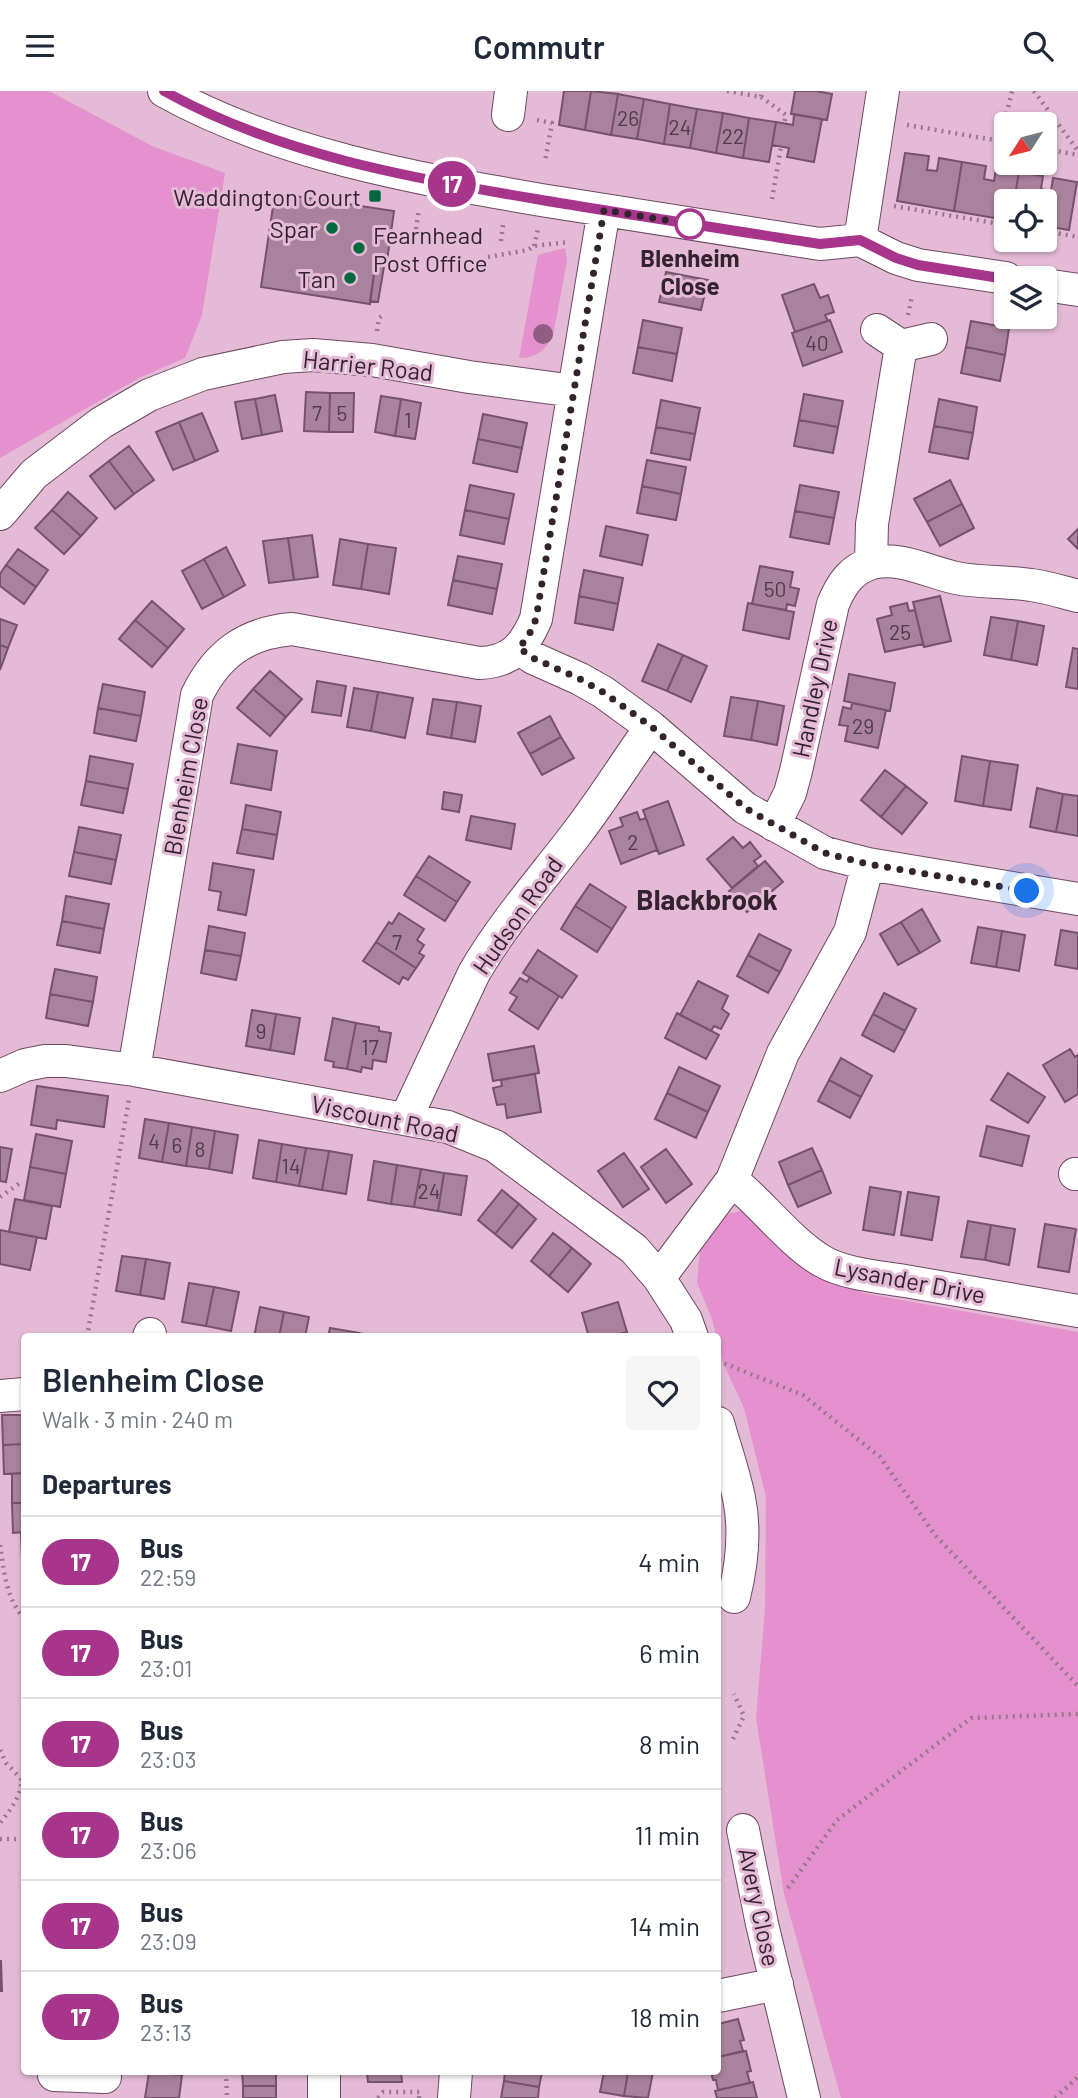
<!DOCTYPE html>
<html lang="en">
<head>
<meta charset="utf-8">
<style>
  body { margin:0; font-family:Barlow,sans-serif; background:#f6f6f7; color:#1f2937; height:100vh; display:flex; flex-direction:column; font-size:26px; white-space:nowrap }
  * { box-sizing:border-box; margin:0 }
  p { font-size:23px; color:#747a83 }
  .icon { flex:none; width:38px; height:38px; fill:none; stroke:currentColor; stroke-width:2; stroke-linecap:round; stroke-linejoin:round }
  .map { position:relative; flex:1; overflow:hidden }
  .sheet { position:absolute; left:21px; top:1242px; width:700px; height:742px; display:flex; flex-direction:column; background:#fff; border-radius:7px; box-shadow:0 2px 5px #0004 }
  .sheet>* { flex:none }
  .badge { padding:0 14px; border-radius:23px; font-size:24px; line-height:46px }
  .needle { width:46px; rotate:234deg }
  .tools { position:absolute; left:994px; top:21px; display:grid; gap:14px }
  .tools a { display:grid; place-items:center; width:63px; height:63px; border-radius:7px; background:#fff; box-shadow:0 2px 5px #0004; font-size:35px }
  .you { position:absolute; width:35px; height:35px; margin:-18px; border:5px solid #fff; border-radius:50%; background:#1a73e8; box-shadow:0 0 0 10px #1a73e833 }
  .map>.badge { position:absolute; translate:-50% -50%; box-shadow:0 0 0 4px #fff }
  h2 { padding:0 21px; font-size:26px; line-height:63px }
  .round { display:grid; place-items:center; flex:none; width:74px; height:74px; border-radius:7px; background:#f6f6f7 }
  .head { display:flex; align-items:center; justify-content:space-between; height:119px; padding:0 21px }
  h1 { font-size:33px; font-weight:600; line-height:52px }
  ul { padding:0; list-style:none }
  li { display:flex; align-items:center; gap:21px; height:91px; padding:0 21px; border-top:2px solid #e0e1e3 }
  li div { flex:1 }
  li b { display:block; font-size:26px }
  li em { font-style:normal }
  li .badge { min-width:77px; font-weight:700; text-align:center }
  header { display:flex; justify-content:space-between; align-items:center; height:91px; padding:0 21px; background:#fff; font-size:32px; font-weight:600 }
  .map>svg:first-child { display:block }
</style>
</head>
<body>
<header><svg class="icon" aria-label="menu" viewBox="0 0 24 24"><path d="M4 6h16M4 12h16M4 18h16"/></svg>Commutr<svg class="icon" aria-label="search" viewBox="0 0 24 24"><circle cx="10" cy="10" r="6"/><path d="M15 15l6 6"/></svg></header>
<div class="map">
<svg width="1078" height="2007" viewBox="0 0 1078 2007">
  <rect width="100%" height="100%" fill="#e4bad6"/>
  <path fill="#e591cd" d="M0 0H49L152 55 225 82 202 224 185 267 139 287 0 367Z
    M565 157 567 170 553 245C546 259 535 268 519 267L538 164Z
    M744 1119 821 1182 863 1202 1078 1241V2007H841L784 1803 756 1627 765 1517 766 1406 744 1317 723 1272 712 1228 697 1192 700 1159 714 1134 728 1123Z"/>
  <path fill="#a9829d" stroke="#76526c" stroke-width="2" d="M564 0H591L585 39 559 34Z
    M591 0 618 3 611 44 585 39Z
    M795 0H816L832 3 827 29 791 23Z
    M618 3 644 8 637 48 611 44Z
    M644 8 670 13 664 53 637 48Z
    M670 13 697 18 690 57 664 53Z
    M697 18 723 22 716 62 690 57Z
    M723 22 749 27 743 67 716 62Z
    M794 23 822 28 814 71 787 66 789 57 772 54 776 31 793 34Z
    M749 27 776 31 769 71 743 67Z
    M905 62 929 65 927 79 937 80 939 67 962 71 954 120 897 110Z
    M962 71 986 75 984 88 994 90 996 77 1019 81 1014 110H1006V129L954 120Z
    M1019 81 1043 85 1041 98 1051 100 1053 87 1077 91 1069 139 1045 135V110H1014Z
    M275 102 394 120 387 170 376 169 370 213 261 196Z
    M376 169 385 170 378 211 370 210Z
    M666 181 708 189 701 219 659 211Z
    M814 193 820 207 828 204 834 221 825 224 828 230 795 241 782 204Z
    M643 229 682 237 677 263 638 256Z
    M830 229 842 261 803 275 792 242Z
    M971 230 1009 237 1005 264 966 256Z
    M638 256 677 263 672 290 633 282Z
    M966 256 1005 264 1000 290 961 282Z
    M306 301 330 302 329 341 304 340Z
    M330 302H354L353 341H329Z
    M804 303 843 310 838 336 799 329Z
    M275 304 282 340 262 344 255 308Z
    M381 305 401 308 395 345 375 341Z
    M255 308 262 344 242 348 235 311Z
    M401 308 421 312 415 348 395 345Z
    M939 308 977 316 973 342 934 335Z
    M661 309 700 317 695 343 656 336Z
    M202 322 218 360 195 370 179 331Z
    M483 323 527 332 522 357 478 348Z
    M799 329 838 336 833 362 794 355Z
    M179 331 195 370 173 379 156 341Z
    M934 335 973 342 968 368 929 361Z
    M656 336 695 343 690 369 651 362Z
    M478 348 522 357 517 381 473 372Z
    M129 355 154 389 134 403 109 370Z
    M647 369 686 376 681 403 642 395Z
    M109 370 134 403 115 418 90 385Z
    M950 389 962 413 927 431 914 408Z
    M470 394 514 403 509 428 465 419Z
    M800 394 839 401 834 427 795 420Z
    M642 395 681 403 676 429 637 422Z
    M68 401 97 427 81 445 52 419Z
    M962 413 974 437 940 455 927 431Z
    M52 419 81 445 64 463 35 437Z
    M465 419 509 428 504 453 460 444Z
    M795 420 834 427 829 453 790 446Z
    M606 435 648 444 642 474 600 465Z
    M1078 438V458L1068 448Z
    M312 444 318 486 294 489 288 447Z
    M288 447 294 489 269 492 263 450Z
    M340 448 368 453 361 498 333 494Z
    M368 453 396 457 389 503 361 498Z
    M226 456 245 494 224 506 204 468Z
    M18 458 48 479 36 496 6 474Z
    M458 465 502 473 497 498 453 489Z
    M204 468 224 506 202 518 182 480Z
    M6 474 36 496 24 513 0 495V483Z
    M760 475 793 481 790 496 799 498 795 515 787 513 786 519 752 513Z
    M584 479 623 487 618 513 579 505Z
    M453 489 497 498 492 523 448 514Z
    M579 505 618 513 613 539 575 532Z
    M940 505 951 550 924 556 913 511Z
    M152 510 184 538 168 557 135 529Z
    M748 512 794 521 789 548 743 539Z
    M907 512 909 520 915 519 923 553 885 561 877 528 892 524 890 516Z
    M991 526 1018 530 1011 569 984 564Z
    M0 528 17 534 8 557 0 554Z
    M135 529 168 557 152 576 119 548Z
    M1018 530 1044 535 1037 574 1011 569Z
    M658 553 683 564 667 600 642 590Z
    M0 554 8 557 0 579Z
    M1073 557 1078 558V598L1066 596Z
    M683 564 707 575 691 611 667 600Z
    M270 580 302 608 286 626 253 598Z
    M849 583 895 592 890 620 844 610Z
    M317 590 346 595 341 625 312 621Z
    M103 593 145 601 141 625 98 617Z
    M354 597 378 601 371 640 347 636Z
    M253 598 286 626 270 645 237 617Z
    M378 601 413 607 405 647 371 640Z
    M731 606 758 610 751 649 724 645Z
    M433 608 457 611 451 647 427 643Z
    M758 610 784 615 777 654 751 649Z
    M457 611 481 615 475 651 451 647Z
    M852 612 886 619 878 657 845 650 848 635 839 634 843 616 851 618Z
    M98 617 141 625 136 650 94 642Z
    M550 625 561 646 530 663 518 642Z
    M561 646 574 667 542 684 530 663Z
    M238 653 277 660 271 699 231 692Z
    M90 665 133 673 128 698 86 690Z
    M962 665 990 670 983 715 955 710Z
    M990 670 1018 674 1011 719 983 715Z
    M885 679 906 695 881 726 861 709Z
    M86 690 128 698 123 722 81 714Z
    M906 695 927 712 902 743 881 726Z
    M1037 697 1063 703 1056 741 1030 736Z
    M444 701 462 704 459 721 442 718Z
    M1063 703 1078 705V745L1056 741Z
    M668 710 684 754 659 763 643 719Z
    M246 714 281 721 277 744 242 738Z
    M637 721 640 729 646 727 657 759 621 773 609 740 623 735 620 727Z
    M471 725 515 733 511 758 466 749Z
    M79 736 121 744 116 769 74 761Z
    M242 738 277 744 273 768 237 762Z
    M733 746 743 757 750 751 761 765 754 770 758 775 732 797 707 768Z
    M74 761 116 769 111 793 69 785Z
    M429 765 470 791 457 811 416 785Z
    M765 770 783 791 747 821 729 800Z
    M213 772 254 779 246 824 218 819 221 801 209 799Z
    M416 785 457 811 445 830 404 804Z
    M590 793 626 816 612 838 575 815Z
    M66 805 109 813 104 838 62 830Z
    M575 815 612 838 597 861 561 838Z
    M922 818 940 850 920 862 901 831Z
    M399 822 424 838 417 849 424 854 419 862 424 865 416 877 376 851 389 831 392 833Z
    M62 830 104 838 100 862 57 854Z
    M901 831 920 862 898 874 880 843Z
    M209 835 245 842 241 865 205 859Z
    M978 836 1002 840 996 876 971 872Z
    M1061 839 1078 842V878L1055 874Z
    M1002 840 1025 844 1019 880 996 876Z
    M759 843 791 859 780 881 748 864Z
    M376 851 416 877 408 889 403 886 399 893 363 870Z
    M205 859 241 865 236 889 201 882Z
    M538 859 577 885 562 907 523 882Z
    M748 864 780 881 768 902 737 885Z
    M55 878 97 886 93 911 50 903Z
    M530 886 559 905 538 938 509 919 517 906 510 902 520 887 527 891Z
    M698 890 728 905 722 918 729 923 721 938 714 935 711 940 680 924Z
    M884 902 916 918 905 940 873 923Z
    M50 903 93 911 88 935 46 927Z
    M252 919 276 923 270 959 246 955Z
    M677 922 719 944 706 968 665 947Z
    M276 923 300 927 294 963 270 959Z
    M873 923 905 940 894 961 862 944Z
    M333 927 356 932 347 978 333 976 334 971 325 969Z
    M356 932 379 936V940L391 942 386 971 373 969 372 978 362 976 361 981 347 978Z
    M534 955 539 982 493 990 488 963Z
    M1070 958 1075 966 1078 964V1003L1065 1011 1043 974Z
    M841 967 872 985 861 1006 829 989Z
    M679 976 720 995 708 1021 667 1002Z
    M1008 982 1045 1006 1028 1032 991 1009Z
    M535 983 541 1021 507 1027 505 1013 497 1014 493 997 502 995 501 989Z
    M829 989 861 1006 850 1027 818 1010Z
    M37 995 108 1005 104 1036 57 1029 56 1038 31 1034Z
    M667 1002 708 1021 696 1047 655 1028Z
    M145 1028 169 1032 162 1071 139 1067Z
    M169 1032 192 1036 186 1075 162 1071Z
    M987 1035 1029 1045 1022 1075 980 1065Z
    M192 1036 215 1040 209 1078 186 1075Z
    M215 1040 238 1044 232 1082 209 1078Z
    M36 1043 72 1050 66 1083 30 1076Z
    M259 1049 282 1053 276 1091 253 1087Z
    M282 1053 306 1057 299 1095 276 1091Z
    M0 1056 12 1058 6 1091 0 1090Z
    M306 1057 329 1060 322 1099 299 1095Z
    M812 1057 822 1079 788 1094 779 1071Z
    M666 1058 692 1093 666 1112 641 1076Z
    M329 1060 352 1064 346 1103 322 1099Z
    M624 1062 649 1098 623 1116 598 1080Z
    M374 1070 397 1074 391 1113 368 1109Z
    M397 1074 421 1078 414 1116 391 1113Z
    M30 1076 66 1083 60 1116 24 1109Z
    M421 1078 444 1082 438 1120 414 1116Z
    M822 1079 831 1102 798 1116 788 1094Z
    M444 1082 467 1085 461 1124 438 1120Z
    M870 1096 901 1101 894 1144 863 1139Z
    M502 1099 519 1113 495 1143 478 1129Z
    M908 1101 939 1106 932 1149 901 1144Z
    M15 1108 52 1115 46 1148 9 1141Z
    M519 1113 536 1128 512 1157 495 1143Z
    M968 1130 991 1134 985 1169 961 1166Z
    M1045 1133 1076 1138 1069 1181 1038 1176Z
    M991 1134 1015 1138 1009 1174 985 1169Z
    M0 1139 37 1146 30 1179 0 1173Z
    M553 1142 572 1157 549 1185 531 1170Z
    M572 1157 591 1173 568 1201 549 1185Z
    M122 1165 146 1168 140 1204 116 1200Z
    M146 1168 170 1172 164 1208 140 1204Z
    M189 1192 214 1196 206 1235 182 1231Z
    M214 1196 239 1201 231 1240 206 1235Z
    M618 1211 627 1241 609 1246H589L582 1222Z
    M260 1216 284 1221 279 1246H254Z
    M284 1221 309 1226 305 1246H279Z
    M330 1237 354 1241 353 1246H328Z
    M354 1241 378 1246H353Z
    M2 1324H24V1353L3 1354Z
    M24 1353V1382L4 1383 3 1354Z
    M24 1382V1412H12V1383Z
    M12 1412H24V1441L13 1442Z
    M21 1441H24V1471H22Z
    M0 1870H1L2 1900H0Z
    M738 1928 744 1949 740 1950 743 1960 718 1966V1933Z
    M746 1960 751 1980 747 1981 750 1992 718 1999 716 1989H713L711 1981H718V1966Z
    M149 1981 182 1984 179 2007H145Z
    M242 1981H276V1995H243Z
    M367 1981H401L402 1991H368Z
    M505 1981H542L539 1996 504 1990Z
    M604 1981H628L624 2005 600 2001Z
    M628 1981H653L648 2007 624 2005Z
    M504 1990 539 1996 538 2007H501Z
    M753 1991 757 2007H717L715 2000Z
    M243 1995H276V2007H243Z"/>
  <g fill="none" stroke-linecap="round" stroke-linejoin="round">
    <defs>
      <path id="street" d="M164 0C277 63 414 87 541 109 634 124 727 139 820 153L860 149 896 167 918 174 1006 187
        M508 24 511 0
        M860 149 883 0
        M1045 194 1078 199
        M877 239 901 255 931 248
        M0 423 34 383 101 332 149 304 203 283 283 266 313 264 372 269 469 286 574 300
        M871 472 872 433 901 255
        M519 557 533 567 580 588 603 601 651 636 745 717 825 762 868 773 1078 808
        M774 734 790 702 796 680 833 513C841 494 851 478 872 472 901 465 928 481 956 487 980 492 1006 490 1031 494 1047 496 1062 501 1078 505
        M134 979 197 604C217 563 246 542 292 538L479 572C511 571 524 556 536 528L604 119
        M0 985 25 974 45 970H66L134 979 448 1036 495 1055 634 1158 659 1187 686 1229 692 1246
        M406 1027 474 882C503 832 542 788 577 742 603 708 626 671 651 636
        M1075 1083H1078
        M732 1089C762 1113 790 1151 822 1170 844 1183 880 1186 905 1190 963 1200 1020 1210 1078 1220
        M659 1187 732 1089 783 962 850 841 868 773
        M149 1246 150 1243
        M0 1305 24 1303
        M718 1332C725 1357 734 1382 739 1407 746 1440 742 1473 734 1506
        M743 1739 762 1833 804 2007
        M718 1905 777 1893
        M54 1984 105 1986
        M324 2007V1981
        M454 2007 456 1981"/>
    </defs>
    <use href="#street" stroke="#6d4963" stroke-width="34"/>
    <path stroke="#96778c" stroke-width="4.5" stroke-dasharray="2 5" stroke-linecap="butt" d="M727 0 761 6 762 0
      M1034 0 1078 60
      M761 6 786 24 784 33
      M537 29 552 32 545 70
      M907 34 1006 51
      M1000 50 1012 0
      M1045 58 1078 64
      M772 108 781 56
      M894 115 1006 134
      M416 138 419 118
      M1045 140 1078 146
      M501 150 503 134
      M534 155 538 138
      M488 166 528 159 534 155 569 151
      M908 224 912 205
      M377 240 379 227 384 223
      M0 1106 20 1092
      M87 1246 129 1008
      M718 1270 803 1304 880 1366 935 1444 1078 1595
      M0 1454C4 1479 6 1508 24 1527
      M733 1648 744 1625 734 1603
      M0 1659 6 1672 22 1689C20 1707 11 1718 0 1732
      M0 1748H24
      M788 1797 837 1729 971 1627 1078 1623
      M226 1981 227 2007
      M378 2007 383 2001H420L419 2007
      M1055 2007 1078 1986"/>
    <use href="#street" stroke="#fff" stroke-width="32"/>
  </g>
  <circle fill="#905e83" cx="543" cy="243" r="10"/>
  <g fill="none" stroke-linecap="round" stroke-linejoin="round">
    <defs>
      <path id="line" d="M164 0C277 63 409 87 536 108 630 124 725 138 820 153L860 149 896 167 918 174 1006 188"/>
    </defs>
    <use href="#line" stroke="#fff" stroke-width="16"/>
    <use href="#line" stroke="#a7358b" stroke-width="10"/>
    <path stroke="#33232e" stroke-width="7" stroke-dasharray="0 12.6" d="M690 133 604 119 536 528 529 544 519 557 533 567 580 588 603 601 652 636 745 717 825 762 868 773 1027 800"/>
  </g>
  <g fill="#00693f" stroke="#e4bad6" stroke-width="2.5">
    <rect x="368" y="98" width="14" height="14" rx="3.5"/>
    <circle cx="332" cy="137" r="7"/>
    <circle cx="359" cy="157" r="7"/>
    <circle cx="350" cy="187" r="7"/>
  </g>
  <circle fill="#fff" stroke="#a7358b" stroke-width="3.5" cx="690" cy="133" r="14"/>
  <g text-anchor="middle" dominant-baseline="central" stroke-width="6" stroke-linejoin="round" paint-order="stroke">
    <g font-size="21" fill="#503b4a">
      <text x="628" y="26">26</text>
      <text x="680" y="35">24</text>
      <text x="733" y="44">22</text>
      <text x="817" y="251">40</text>
      <text x="317" y="321">7</text>
      <text x="342" y="321">5</text>
      <text x="408" y="328">1</text>
      <text x="775" y="497">50</text>
      <text x="900" y="540">25</text>
      <text x="863" y="634">29</text>
      <text x="633" y="750">2</text>
      <text x="397" y="850">7</text>
      <text x="261" y="939">9</text>
      <text x="370" y="955">17</text>
      <text x="154" y="1049">4</text>
      <text x="177" y="1053">6</text>
      <text x="200" y="1057">8</text>
      <text x="291" y="1074">14</text>
      <text x="429" y="1099">24</text>
    </g>
    <g font-size="24" fill="#33232e" stroke="#e4bad6" text-anchor="end">
      <text x="361" y="105">Waddington Court</text>
      <text x="318" y="137">Spar</text>
      <text x="373" y="143" text-anchor="start">Fearnhead<tspan x="373" dy="28">Post Office</tspan></text>
      <text x="336" y="187">Tan</text>
    </g>
    <g font-size="24" font-weight="bold" fill="#33232e" stroke="#e4bad6">
      <text x="690" y="166">Blenheim<tspan x="690" dy="28">Close</tspan></text>
    </g>
    <g font-size="24" fill="#33232e" stroke="#e4bad6">
      <text transform="translate(368 274) rotate(6)">Harrier Road</text>
      <text transform="translate(814 597) rotate(-78)">Handley Drive</text>
      <text transform="translate(185 685) rotate(-80)">Blenheim Close</text>
      <text transform="translate(517 824) rotate(-55)">Hudson Road</text>
      <text transform="translate(385 1027) rotate(12)">Viscount Road</text>
      <text transform="translate(910 1189) rotate(11)">Lysander Drive</text>
      <text transform="translate(760 1816) rotate(78)">Avery Close</text>
    </g>
    <g font-size="28" font-weight="bold" fill="#33232e" stroke="#e4bad6">
      <text x="707" y="808">Blackbrook</text>
    </g>
  </g>
</svg>
<div class="tools">
<a><svg class="needle" viewBox="-14 -14 28 28"><path d="M0-13l5 13h-10z" fill="#e53935"/><path d="M0 13l5-13h-10z" fill="#747a83"/></svg></a>
<a><svg class="icon" aria-label="locate" viewBox="0 0 24 24"><circle cx="12" cy="12" r="6"/><path d="M12 2v4M12 18v4M2 12h4M18 12h4"/></svg></a>
<a><svg class="icon" aria-label="layers" viewBox="0 0 24 24"><path d="M12 4l9 5-9 5-9-5zM3 14l9 5 9-5"/></svg></a>
</div>
<div class="you" style="left:1027px;top:800px"></div>
<b class="badge" style="left:452px;top:93px;background:#a7358b;color:#fff">17</b>
<section class="sheet">
<div class="head"><div><h1>Blenheim Close</h1><p>Walk · 3 min · 240 m</p></div><a class="round"><svg class="icon" aria-label="heart" viewBox="0 0 24 24"><path d="M12 20l-8-8c-3-5 5-10 8-4 3-6 11-1 8 4z"/></svg></a></div>
<h2>Departures</h2>
<ul>
<li><span class="badge" style="background:#a7358b;color:#fff">17</span><div><b>Bus</b><p>22:59</p></div><em>4 min</em></li>
<li><span class="badge" style="background:#a7358b;color:#fff">17</span><div><b>Bus</b><p>23:01</p></div><em>6 min</em></li>
<li><span class="badge" style="background:#a7358b;color:#fff">17</span><div><b>Bus</b><p>23:03</p></div><em>8 min</em></li>
<li><span class="badge" style="background:#a7358b;color:#fff">17</span><div><b>Bus</b><p>23:06</p></div><em>11 min</em></li>
<li><span class="badge" style="background:#a7358b;color:#fff">17</span><div><b>Bus</b><p>23:09</p></div><em>14 min</em></li>
<li><span class="badge" style="background:#a7358b;color:#fff">17</span><div><b>Bus</b><p>23:13</p></div><em>18 min</em></li>
</ul>
</section>
</div>
</body>
</html>
